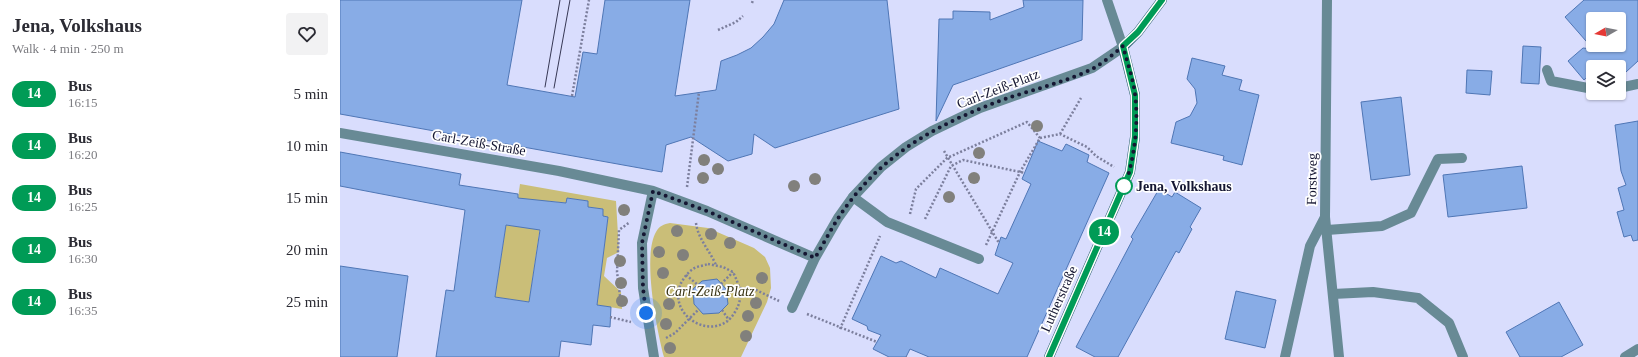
<!DOCTYPE html>
<html lang="en">
<head>
<meta charset="utf-8">
<style>
  body { margin:0; font-family:Georgia,serif; background:#f2f2f3; color:#2b2b33; height:100vh; display:flex; flex-direction:column; font-size:15px; white-space:nowrap }
  * { box-sizing:border-box; margin:0 }
  p { font-size:13px; color:#7c7c81 }
  .icon { flex:none; width:22px; height:22px; fill:none; stroke:currentColor; stroke-width:2; stroke-linecap:round; stroke-linejoin:round }
  .map { position:relative; flex:1; overflow:hidden }
  .sheet { display:flex; flex-direction:column; background:#fff; width:340px }
  .sheet>* { flex:none }
  .badge { padding:0 8px; border-radius:13px; font-size:14px; line-height:26px }
  .needle { width:26px; rotate:261deg }
  .tools { position:absolute; left:1246px; top:12px; display:grid; gap:8px }
  .tools a { display:grid; place-items:center; width:40px; height:40px; border-radius:4px; background:#fff; box-shadow:0 1px 3px #0004; font-size:20px }
  .you { position:absolute; width:20px; height:20px; margin:-10px; border:3px solid #fff; border-radius:50%; background:#1a73e8; box-shadow:0 0 0 6px #1a73e833 }
  .map>.badge { position:absolute; translate:-50% -50%; box-shadow:0 0 0 2px #fff }
  .round { display:grid; place-items:center; flex:none; width:42px; height:42px; border-radius:4px; background:#f2f2f3 }
  .summary { display:flex; align-items:center; justify-content:space-between; height:68px; padding:0 12px }
  h1 { font-size:19px; font-weight:600; line-height:30px }
  ul { padding:0; list-style:none }
  li { display:flex; align-items:center; gap:12px; height:52px; padding:0 12px }
  li div { flex:1 }
  li b { display:block; font-size:15px }
  li em { font-style:normal }
  li .badge { min-width:44px; font-weight:700; text-align:center }
  main { display:flex; flex:1; min-height:0 }
  .map>svg:first-child { display:block }
</style>
</head>
<body>
<main>
<section class="sheet">
<div class="summary"><div><h1>Jena, Volkshaus</h1><p>Walk · 4 min · 250 m</p></div><a class="round"><svg class="icon" aria-label="heart" viewBox="0 0 24 24"><path d="M12 20l-8-8c-3-5 5-10 8-4 3-6 11-1 8 4z"/></svg></a></div>
<ul>
<li><span class="badge" style="background:#009b56;color:#fff">14</span><div><b>Bus</b><p>16:15</p></div><em>5 min</em></li>
<li><span class="badge" style="background:#009b56;color:#fff">14</span><div><b>Bus</b><p>16:20</p></div><em>10 min</em></li>
<li><span class="badge" style="background:#009b56;color:#fff">14</span><div><b>Bus</b><p>16:25</p></div><em>15 min</em></li>
<li><span class="badge" style="background:#009b56;color:#fff">14</span><div><b>Bus</b><p>16:30</p></div><em>20 min</em></li>
<li><span class="badge" style="background:#009b56;color:#fff">14</span><div><b>Bus</b><p>16:35</p></div><em>25 min</em></li>
</ul>
</section>
<div class="map">
<svg width="1298" height="357" viewBox="0 0 1298 357">
  <rect width="100%" height="100%" fill="#d9ddfd"/>
  <path fill="#cabe78" d="M180 184 276 201 279 252 267 258 264 276 281 292 282 309 257 305 268 217 263 216V209L248 207V201L227 198 226 203 210 201 203 207 189 302 155 297 166 225 174 226Z
    M330 223 368 228 414 248 425 257 430 268 431 288 427 302 401 357H324C317 331 302 256 316 232 319 226 324 224 330 223Z"/>
  <path fill="#88ace6" stroke="#4f76b5" fill-rule="evenodd" d="M0 0H182L167 85 235 97 243 52 257 54 265 0H350L335 96 376 90 381 61 397 55 411 48 423 37 434 24 444 0H547L559 109 435 148 414 134 412 154 388 161 351 137 326 145 322 172 0 114Z
    M683 0H743L742 40 613 85 596 121 599 19H613V11L650 12V20L684 7Z
    M1244 0H1298V61L1286 72 1282 67H1253V72L1244 80 1228 61 1243 48 1253 49 1225 17ZM1253 19H1279V45H1253Z
    M1183 46 1201 47 1199 84 1181 83Z
    M852 58 885 66 882 75 902 80 899 90 919 95 902 165 883 160 884 156 831 143 836 122 850 116 857 103 855 89 847 79Z
    M1127 70 1152 71 1150 95 1126 93Z
    M1061 97 1070 175 1031 180 1021 102Z
    M1298 121V240L1293 241 1291 235 1284 237 1277 212 1284 210 1278 188 1286 185 1281 171 1275 125Z
    M698 141 722 151 726 144 749 155 747 162 769 173 687 357H589L570 349 566 357H549L533 349 541 335 528 330 527 326 512 319 541 256 556 263 561 261 596 278 600 268 658 294 673 263 655 255 661 237 666 239 691 184 682 179Z
    M0 152 121 174 119 185 178 194V198L226 203 227 198 248 201V207L263 209V216L268 217 257 305 271 307 270 327 253 325 251 345 221 341 219 357H96L106 290 114 291 125 210 0 186ZM166 225 200 230 189 302 155 297Z
    M1182 166 1187 208 1108 217 1103 175Z
    M819 189 832 197 835 192 861 208 850 227 852 229 839 253 836 251 778 357H755L736 347 793 239 791 237Z
    M0 266 68 276 57 357H0Z
    M377 279 386 289 388 304 379 313 363 314 354 304 353 289 362 281Z
    M896 291 936 300 925 348 885 339Z
    M1219 302 1243 345 1221 357H1180L1166 332Z"/>
  <g fill="none" stroke-linecap="round" stroke-linejoin="round">
    <path stroke="#7c7f9d" stroke-width="2.5" stroke-dasharray="2 2" stroke-linecap="butt" d="M412 3 413 0
      M378 30 396 22 403 16
      M232 96 249 0
      M720 134 741 98
      M604 151 659 243
      M347 187 359 92
      M570 214 576 189 607 158 687 122 700 138
      M585 219 611 166 623 160 685 173
      M356 223C358 239 370 251 376 265
      M646 245 680 172 700 138 720 134 747 147 756 156 774 167
      M368 264 383 267 393 272C400 287 404 297 395 312 377 344 326 318 341 283 344 278 348 272 353 269 357 266 363 266 368 264Z
      M346 275 358 285
      M381 284 393 272
      M400 288 414 289 439 301
      M281 304 277 272 279 230 290 222
      M382 310 389 320
      M467 314 537 342
      M270 317 291 322
      M500 329 540 236
      M326 338 335 333 359 309
      M566 357H567"/>
    <path stroke="#688a95" stroke-width="10" d="M1207 70 1211 81 1253 89
      M1279 88 1298 84
      M513 197 547 222 639 259
      M987 230 1042 226 1071 213 1098 159 1122 158
      M993 294 1033 292 1078 298 1109 323 1123 357"/>
    <path stroke="#688a95" stroke-width="10" d="M987 0 985 217 999 357
      M0 133 219 171 313 191 367 211 475 258
      M313 191 302 243 303 288 314 357
      M452 308 475 258 498 218 513 197 541 167 566 147 592 131 640 108 752 68 783 47 767 0
      M945 357 970 246 985 217
      M1285 357 1298 349"/>
    <path stroke="#2a6171" stroke-width="10" d="M709 357 790 172 795 137V95L783 47 798 32 822 0"/>
    <path stroke="#363754" stroke-width="1" d="M205 87 220 0
      M214 88 230 0"/>
  </g>
  <g fill="#81807c">
    <circle cx="697" cy="126" r="6"/>
    <circle cx="639" cy="153" r="6"/>
    <circle cx="364" cy="160" r="6"/>
    <circle cx="378" cy="169" r="6"/>
    <circle cx="363" cy="178" r="6"/>
    <circle cx="634" cy="178" r="6"/>
    <circle cx="475" cy="179" r="6"/>
    <circle cx="454" cy="186" r="6"/>
    <circle cx="609" cy="197" r="6"/>
    <circle cx="284" cy="210" r="6"/>
    <circle cx="337" cy="231" r="6"/>
    <circle cx="371" cy="234" r="6"/>
    <circle cx="390" cy="243" r="6"/>
    <circle cx="319" cy="252" r="6"/>
    <circle cx="343" cy="255" r="6"/>
    <circle cx="280" cy="261" r="6"/>
    <circle cx="323" cy="273" r="6"/>
    <circle cx="422" cy="278" r="6"/>
    <circle cx="281" cy="283" r="6"/>
    <circle cx="282" cy="301" r="6"/>
    <circle cx="416" cy="303" r="6"/>
    <circle cx="329" cy="304" r="6"/>
    <circle cx="408" cy="316" r="6"/>
    <circle cx="326" cy="324" r="6"/>
    <circle cx="406" cy="336" r="6"/>
    <circle cx="330" cy="348" r="6"/>
  </g>
  <g fill="none" stroke-linecap="round" stroke-linejoin="round">
    <defs>
      <path id="line" d="M709 357 790 172 795 137V95L783 46 798 32 822 0"/>
    </defs>
    <use href="#line" stroke="#fff" stroke-width="9"/>
    <use href="#line" stroke="#009b56" stroke-width="6"/>
    <path stroke="#151632" stroke-width="4" stroke-dasharray="0 7.2" d="M306 313 303 288 302 243 313 191 367 211 475 258C487 238 497 217 512 199 551 148 609 119 668 98 695 89 729 81 754 68 764 62 774 54 783 46 787 62 793 78 795 94 799 125 794 160 784 189V186"/>
  </g>
  <circle fill="#fff" stroke="#009b56" stroke-width="2" cx="784" cy="186" r="8"/>
  <g text-anchor="middle" dominant-baseline="central" stroke-width="3.5" stroke-linejoin="round" paint-order="stroke">
    <g font-size="14" fill="#151632" stroke="#fff">
      <text transform="translate(658 89) rotate(-21)">Carl-Zeiß-Platz</text>
      <text transform="translate(139 143) rotate(10)">Carl-Zeiß-Straße</text>
      <text transform="translate(972 179) rotate(-89)">Forstweg</text>
      <text transform="translate(719 299) rotate(-66)">Lutherstraße</text>
    </g>
    <g font-size="14" font-weight="bold" fill="#151632" stroke="#fff" text-anchor="start">
      <text x="796" y="186">Jena, Volkshaus</text>
    </g>
    <g font-size="14" font-style="italic" fill="#393313" stroke="#fff">
      <text x="370" y="291">Carl-Zeiß-Platz</text>
    </g>
  </g>
</svg>
<div class="tools">
<a><svg class="needle" viewBox="-14 -14 28 28"><path d="M0-13l5 13h-10z" fill="#e53935"/><path d="M0 13l5-13h-10z" fill="#7c7c81"/></svg></a>
<a><svg class="icon" aria-label="layers" viewBox="0 0 24 24"><path d="M12 4l9 5-9 5-9-5zM3 14l9 5 9-5"/></svg></a>
</div>
<div class="you" style="left:306px;top:313px"></div>
<b class="badge" style="left:764px;top:232px;background:#009b56;color:#fff">14</b>
</div>
</main>
</body>
</html>
